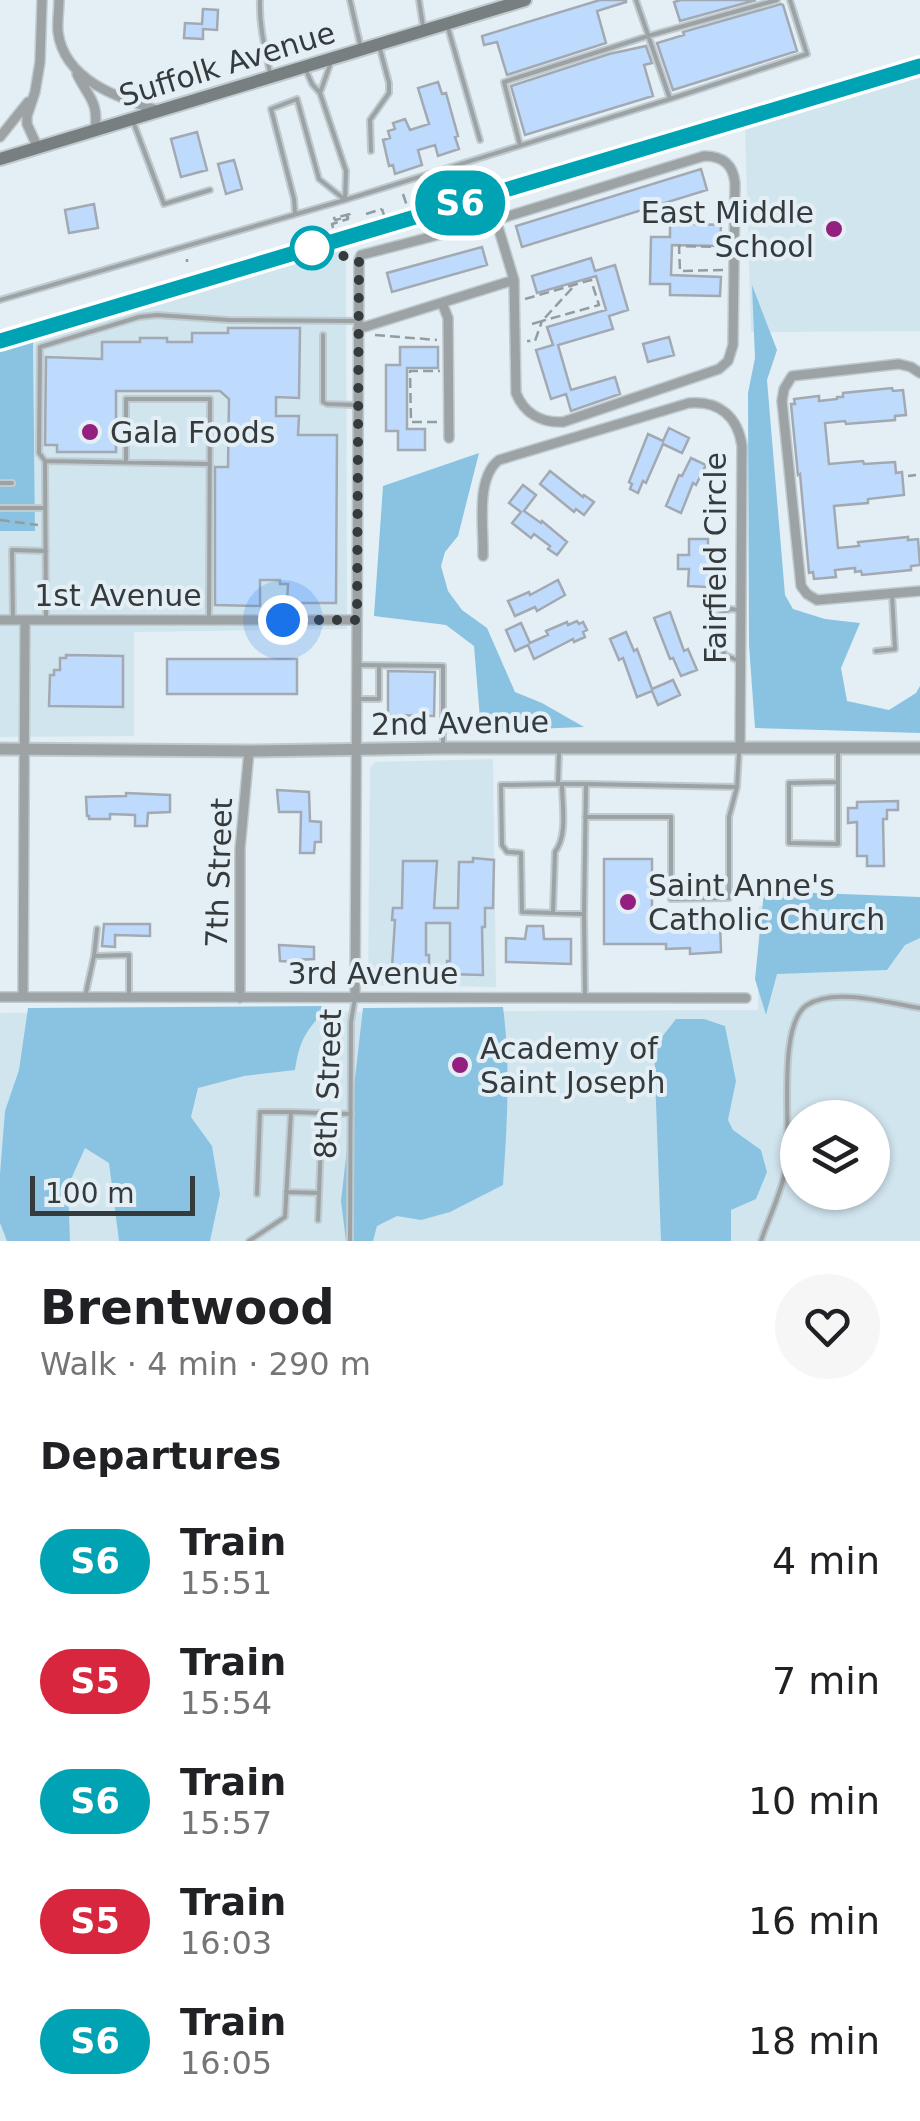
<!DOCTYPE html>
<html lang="en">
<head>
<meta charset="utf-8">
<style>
  body { margin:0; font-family:"DejaVu Sans",sans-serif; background:#f6f6f6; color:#202124; height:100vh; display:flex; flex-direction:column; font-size:38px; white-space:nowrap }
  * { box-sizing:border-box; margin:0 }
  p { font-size:32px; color:#757577 }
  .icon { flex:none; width:55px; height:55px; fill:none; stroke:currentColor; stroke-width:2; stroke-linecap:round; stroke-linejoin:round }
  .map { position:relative; height:1241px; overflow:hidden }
  .details { display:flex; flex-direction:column; background:#fff; flex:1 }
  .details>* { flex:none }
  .badge { padding:0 20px; border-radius:32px; font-size:35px; line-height:65px }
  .controls { position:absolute; left:780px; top:1100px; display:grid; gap:20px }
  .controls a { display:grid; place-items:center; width:110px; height:110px; border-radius:50%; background:#fff; box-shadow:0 2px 8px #0004; font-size:50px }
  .scale { position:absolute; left:30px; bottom:25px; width:165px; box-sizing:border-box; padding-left:10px; border:5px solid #353a3c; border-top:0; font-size:28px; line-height:35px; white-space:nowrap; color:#353a3c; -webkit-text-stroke:8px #e3eff5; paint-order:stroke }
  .you { position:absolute; width:50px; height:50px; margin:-25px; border:8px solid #fff; border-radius:50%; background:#1a73e8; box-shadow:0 0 0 15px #1a73e833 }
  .map>.badge { position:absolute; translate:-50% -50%; box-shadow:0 0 0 5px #fff }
  h2 { padding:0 40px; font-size:38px; line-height:90px }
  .round { display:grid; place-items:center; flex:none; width:105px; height:105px; border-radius:52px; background:#f6f6f6 }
  .head { display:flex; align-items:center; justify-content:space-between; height:170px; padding:0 40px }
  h1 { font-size:48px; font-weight:800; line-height:75px }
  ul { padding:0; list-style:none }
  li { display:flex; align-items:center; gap:30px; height:120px; padding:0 40px }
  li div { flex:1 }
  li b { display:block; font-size:38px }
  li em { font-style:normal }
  li .badge { min-width:110px; font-weight:700; text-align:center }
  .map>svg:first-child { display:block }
</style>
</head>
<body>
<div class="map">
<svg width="920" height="1241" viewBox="0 0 920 1241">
  <rect width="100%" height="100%" fill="#e3eff5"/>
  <path fill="#d1e5ef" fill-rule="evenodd" d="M920 75V331L751 332 745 127Z
    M346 245 347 629 134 632V736L0 737V531L35 530 33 339Z
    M493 759 496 987 368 985 370 768 375 762Z
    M759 906 920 907V1241H0V1013L758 1010ZM798 1118H872V1192H798Z"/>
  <path fill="#8ac3e1" d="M752 285 777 350 767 380 785 595 793 609 825 619 860 623 841 668 847 701 889 710 916 693 920 686V733L755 728 749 645 748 393 755 358Z
    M33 342 35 531H0V351Z
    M479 453 458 536 445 552 441 566 448 591 462 610 487 628 515 692 542 703 584 727 481 731 474 646 446 625 374 616 383 486Z
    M764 891 920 897V938L905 945 887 970 777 974 766 1015 755 979Z
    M328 1006C307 1031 300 1037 295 1070L244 1076 198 1088 191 1117 212 1146 220 1194 210 1241H119L109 1163 85 1148 68 1186 70 1241H7L0 1223V1174L5 1111 19 1070 28 1008Z
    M503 1007C511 1067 507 1125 503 1185L450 1212 421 1220 397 1216 377 1226 373 1241H346L341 1201 363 1008Z
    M676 1019H704L725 1026 736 1081 728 1120 733 1130 761 1150 767 1172 756 1199 731 1210V1241H661L654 1047Z"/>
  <path fill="#bedbfd" stroke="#a2a9b2" stroke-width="2.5" d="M600 0H626V2L597 11 606 43 507 75 497 42 484 45 482 36Z
    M681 0H756L680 21 674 2Z
    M781 4 783 5 797 51 673 90 657 43 684 35 683 32Z
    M203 9 218 10 217 30 203 29V39L184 38 185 23 202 24Z
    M646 46 652 63 644 65 653 96 525 135 511 86 609 54Z
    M438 82 442 94 446 93 458 136 455 137 459 149 438 156 435 145 418 150 422 165 395 174 393 165 389 166 383 140 390 138 388 131 395 129 393 123 405 119 410 130 429 124 418 88Z
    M197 132 207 170 181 177 171 139Z
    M234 160 242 189 226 194 218 164Z
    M701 169 707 190 522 247 516 226Z
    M94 204 98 228 69 233 65 210Z
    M670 223 721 225 720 246 672 245 671 275 721 277 720 296 670 295V284H650L651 237H670Z
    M482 247 487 265 392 292 387 273Z
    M591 258 595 271 615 265 628 310 609 316 613 329 558 345 571 390 615 377 620 394 571 411 566 394 551 399 536 350 553 345 547 327 606 310 596 276 537 293 532 276Z
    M228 328H300L299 398 276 397V416H299L298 435H337L336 603H287L288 584H280V580H260V606L215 605V467H228L229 399 220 391H116V452H57V445H45L46 357 102 359V342H140V338H167V342H192V333H228Z
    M669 337 674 355 648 362 643 344Z
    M400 347H438V368H407V429H425V450H398V431H386V365H400Z
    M892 388 893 391 903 390 906 415 895 416V420L846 424 845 421 825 423 829 464 863 461 864 464 895 462 896 473 902 472 904 495 868 499V503L834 506 838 548 859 546 858 542 908 537V540L918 539 920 565 911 566V570L862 575 861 571 855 572V568L835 570 836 577 814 579 813 572 809 573 800 474 798 475 791 404H795L794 399 819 396V401L837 399V397H843V393Z
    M669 428 689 438 682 453 663 444 646 483 643 481 638 493 630 489 632 484 629 482 648 434 663 441Z
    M691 458 706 465 696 485 693 483 681 513 666 506 679 475 682 476Z
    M550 471 583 497 584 495 594 502 584 515 576 509 574 512 540 484Z
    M523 485 536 495 524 511 541 523 542 521 567 542 557 555 548 549 550 546 534 534 531 538 512 523 521 512 509 503Z
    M689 539H708V555H711L707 587 688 586 689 569H678V555H689Z
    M558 580 565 595 537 611 535 607 515 616 508 601 529 592 530 595Z
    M670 612 684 651 688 649 697 670 681 676 673 658 670 659 654 618Z
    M577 621 579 624 583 622 587 630 583 632 585 637 574 642 573 639 534 659 528 645 515 651 506 630 521 623 530 643 548 635 546 631 567 622 568 625Z
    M626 632 634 651 637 649 652 689 673 680 680 695 658 705 652 691 637 697 623 658 619 660 610 639Z
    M66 655 123 656V707L49 706 50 675H54V670H60V658H66Z
    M167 659H297V694H167Z
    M388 671 435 672 434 716 388 715Z
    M277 790 309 792 310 821 321 822V842H315L314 853H300L301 812H279Z
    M126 793 170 795V812L148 813 147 826H135V815L110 814V819H89V816H87L86 797 126 796Z
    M898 801V810H887V819H883L884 866H867V856H857V822L848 823V808H857V802Z
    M473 858 494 860 493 908H485V927H482L483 975 447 974V961H450V923H426V955H429V969L392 968 395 920H392L393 908H402L403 861H437L434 908H458L459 862H473Z
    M604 859H652V927L690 926 689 918 720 919 721 952 690 954V948L666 949V944H604Z
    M104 924H150V936L115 935V947L102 946Z
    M527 926H543L544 939H571V964L506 962V938L525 939Z
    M279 945 314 947V959L296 960V962L280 961Z"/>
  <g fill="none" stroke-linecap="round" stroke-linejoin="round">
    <defs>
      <path id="service" d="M260 0C259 25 265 49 270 73
        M350 0 360 44
        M419 0 423 26
        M448 28 480 140
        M305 68 312 84 320 93 346 171 345 200
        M320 93 330 65
        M670 99 807 54 790 0
        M134 124 164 204 210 190
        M520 145 504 82 648 36 777 0
        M371 151 370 120 389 93V83L380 49
        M295 213 294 199 271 109 297 99 319 179 344 199
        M0 300 345 200 670 99 636 0
        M323 335V402L327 404 356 405
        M45 461 210 464
        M126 462V399H210L209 617
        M0 483H12
        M0 508H45
        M13 620 12 550 46 551
        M46 620 45 461 39 453 40 347 139 317 157 315 229 320 355 321
        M876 651 895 649 892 595
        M737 660 725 655 710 627 711 619 730 609 740 610
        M357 665 443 666V746
        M357 699H379V666
        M838 753C838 783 838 813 838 844L789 843V783L838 782
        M558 784H586L584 914 522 912 521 853 507 852 502 845 501 785 558 784 559 752
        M586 784 737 787 739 753
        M585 817H671V899L729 898V817L737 787
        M553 912 555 852C568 835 562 805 562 784
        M584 914 585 994
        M94 956 97 929
        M85 997 94 956 129 955V994
        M286 1192 319 1193
        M257 1194 260 1112H291
        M318 1220 322 1115
        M350 1240 351 1022 355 998
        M249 1241 285 1217 291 1112 351 1114
        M761 1241C769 1217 781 1194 786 1168 792 1132 776 1025 807 1005 834 987 889 1003 920 1008"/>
      <path id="minor" d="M59 0C59 10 57 22 58 32 64 80 118 98 157 110
        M77 74C88 97 99 101 95 130
        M0 137 28 102
        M38 148 27 124V116L35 92 40 62 42 0
        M704 156C722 156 733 164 735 183L733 345 728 361 719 369 563 422C541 423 524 413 516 393L514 280 496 220Z
        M442 303 448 318 449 438
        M358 329 514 280
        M920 373 911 367 899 364 792 376 784 389 782 401 801 586 807 594 817 600 920 591
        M483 556C484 527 475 478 499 460L689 403C719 400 738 417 742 446L740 748
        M0 620H357
        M0 997 746 998
        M23 997 25 620
        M240 998V849L249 751
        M355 998 359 260 361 255 496 220"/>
      <path id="tertiary" d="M0 749 249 751 443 748H920"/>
      <path id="secondary" d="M0 159 525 0"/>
    </defs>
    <use href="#service" stroke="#c0cbd0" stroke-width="8"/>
    <use href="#minor" stroke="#c0cbd0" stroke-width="12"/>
    <use href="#tertiary" stroke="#c0cbd0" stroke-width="15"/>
    <use href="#secondary" stroke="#c0cbd0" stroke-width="16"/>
    <path stroke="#939ca0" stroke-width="2.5" stroke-dasharray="10 5" stroke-linecap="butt" d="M403 194 407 206
      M366 214 382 209
      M333 228 332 224 348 219V217L335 220 334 218 350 214V211
      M375 238 390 234
      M187 259V262
      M723 270 680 271 679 246 723 247
      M525 299 591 280 599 305 542 321 535 341H527
      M532 324 542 321 574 286
      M375 335 437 340
      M437 422H411L410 371H440
      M908 476 916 475
      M0 520 38 525"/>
    <use href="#service" stroke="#9da3a4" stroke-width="4"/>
    <use href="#minor" stroke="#9da3a4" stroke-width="9"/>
    <use href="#tertiary" stroke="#9da3a4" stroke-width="11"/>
    <use href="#secondary" stroke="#777f81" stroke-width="12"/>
    <path stroke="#939ca0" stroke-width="4" d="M0 341 920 66"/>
    <path stroke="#939ca0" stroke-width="2.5" stroke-dasharray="10 5" stroke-linecap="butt" d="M382 209 390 234"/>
  </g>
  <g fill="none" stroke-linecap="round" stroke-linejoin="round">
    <defs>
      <path id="line" d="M0 341 920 66"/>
    </defs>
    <use href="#line" stroke="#fff" stroke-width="22"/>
    <use href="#line" stroke="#00a3b4" stroke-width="15"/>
    <path stroke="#353a3c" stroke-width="10" stroke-dasharray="0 18" d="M283 620H357L359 260 312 248"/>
  </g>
  <g fill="#931f7e" stroke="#e3eff5" stroke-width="4">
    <circle cx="834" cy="229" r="10"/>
    <circle cx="90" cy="432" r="10"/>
    <circle cx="628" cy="902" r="10"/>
    <circle cx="460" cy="1065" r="10"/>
  </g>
  <circle fill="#fff" stroke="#00a3b4" stroke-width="5" cx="312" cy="248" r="20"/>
  <g text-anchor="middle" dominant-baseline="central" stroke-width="8" stroke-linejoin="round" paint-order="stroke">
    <g font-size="30" fill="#353a3c" stroke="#e3eff5">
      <text transform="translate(227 64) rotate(-17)">Suffolk Avenue</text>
      <text transform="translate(715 558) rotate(-90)">Fairfield Circle</text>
      <text x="118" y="595">1st Avenue</text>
      <text transform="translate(460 723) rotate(-1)">2nd Avenue</text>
      <text transform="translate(219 873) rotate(-88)">7th Street</text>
      <text x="373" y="973">3rd Avenue</text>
      <text transform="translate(328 1084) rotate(-88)">8th Street</text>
    </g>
    <g font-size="30" fill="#353a3c" stroke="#e3eff5" text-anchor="start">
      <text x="814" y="212" text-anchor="end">East Middle<tspan x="814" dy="34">School</tspan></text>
      <text x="110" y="432">Gala Foods</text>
      <text x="648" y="885">Saint Anne's<tspan x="648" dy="34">Catholic Church</tspan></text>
      <text x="480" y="1048">Academy of<tspan x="480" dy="34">Saint Joseph</tspan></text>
    </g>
  </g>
</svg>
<div class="controls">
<a><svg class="icon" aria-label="layers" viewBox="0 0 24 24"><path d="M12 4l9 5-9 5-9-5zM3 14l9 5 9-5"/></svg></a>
</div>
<div class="scale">100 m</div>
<div class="you" style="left:283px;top:620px"></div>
<b class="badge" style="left:460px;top:203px;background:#00a3b4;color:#fff">S6</b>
</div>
<section class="details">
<div class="head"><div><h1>Brentwood</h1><p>Walk · 4 min · 290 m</p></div><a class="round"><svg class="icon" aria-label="heart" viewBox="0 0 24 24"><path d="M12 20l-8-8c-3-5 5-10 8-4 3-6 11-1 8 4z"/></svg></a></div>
<h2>Departures</h2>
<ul>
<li><span class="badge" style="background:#00a3b4;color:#fff">S6</span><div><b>Train</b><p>15:51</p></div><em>4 min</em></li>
<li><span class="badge" style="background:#d7263d;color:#fff">S5</span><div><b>Train</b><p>15:54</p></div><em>7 min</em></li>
<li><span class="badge" style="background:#00a3b4;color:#fff">S6</span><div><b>Train</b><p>15:57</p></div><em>10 min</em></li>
<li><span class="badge" style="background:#d7263d;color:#fff">S5</span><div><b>Train</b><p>16:03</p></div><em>16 min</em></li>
<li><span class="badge" style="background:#00a3b4;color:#fff">S6</span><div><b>Train</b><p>16:05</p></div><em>18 min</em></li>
</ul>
</section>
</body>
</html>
